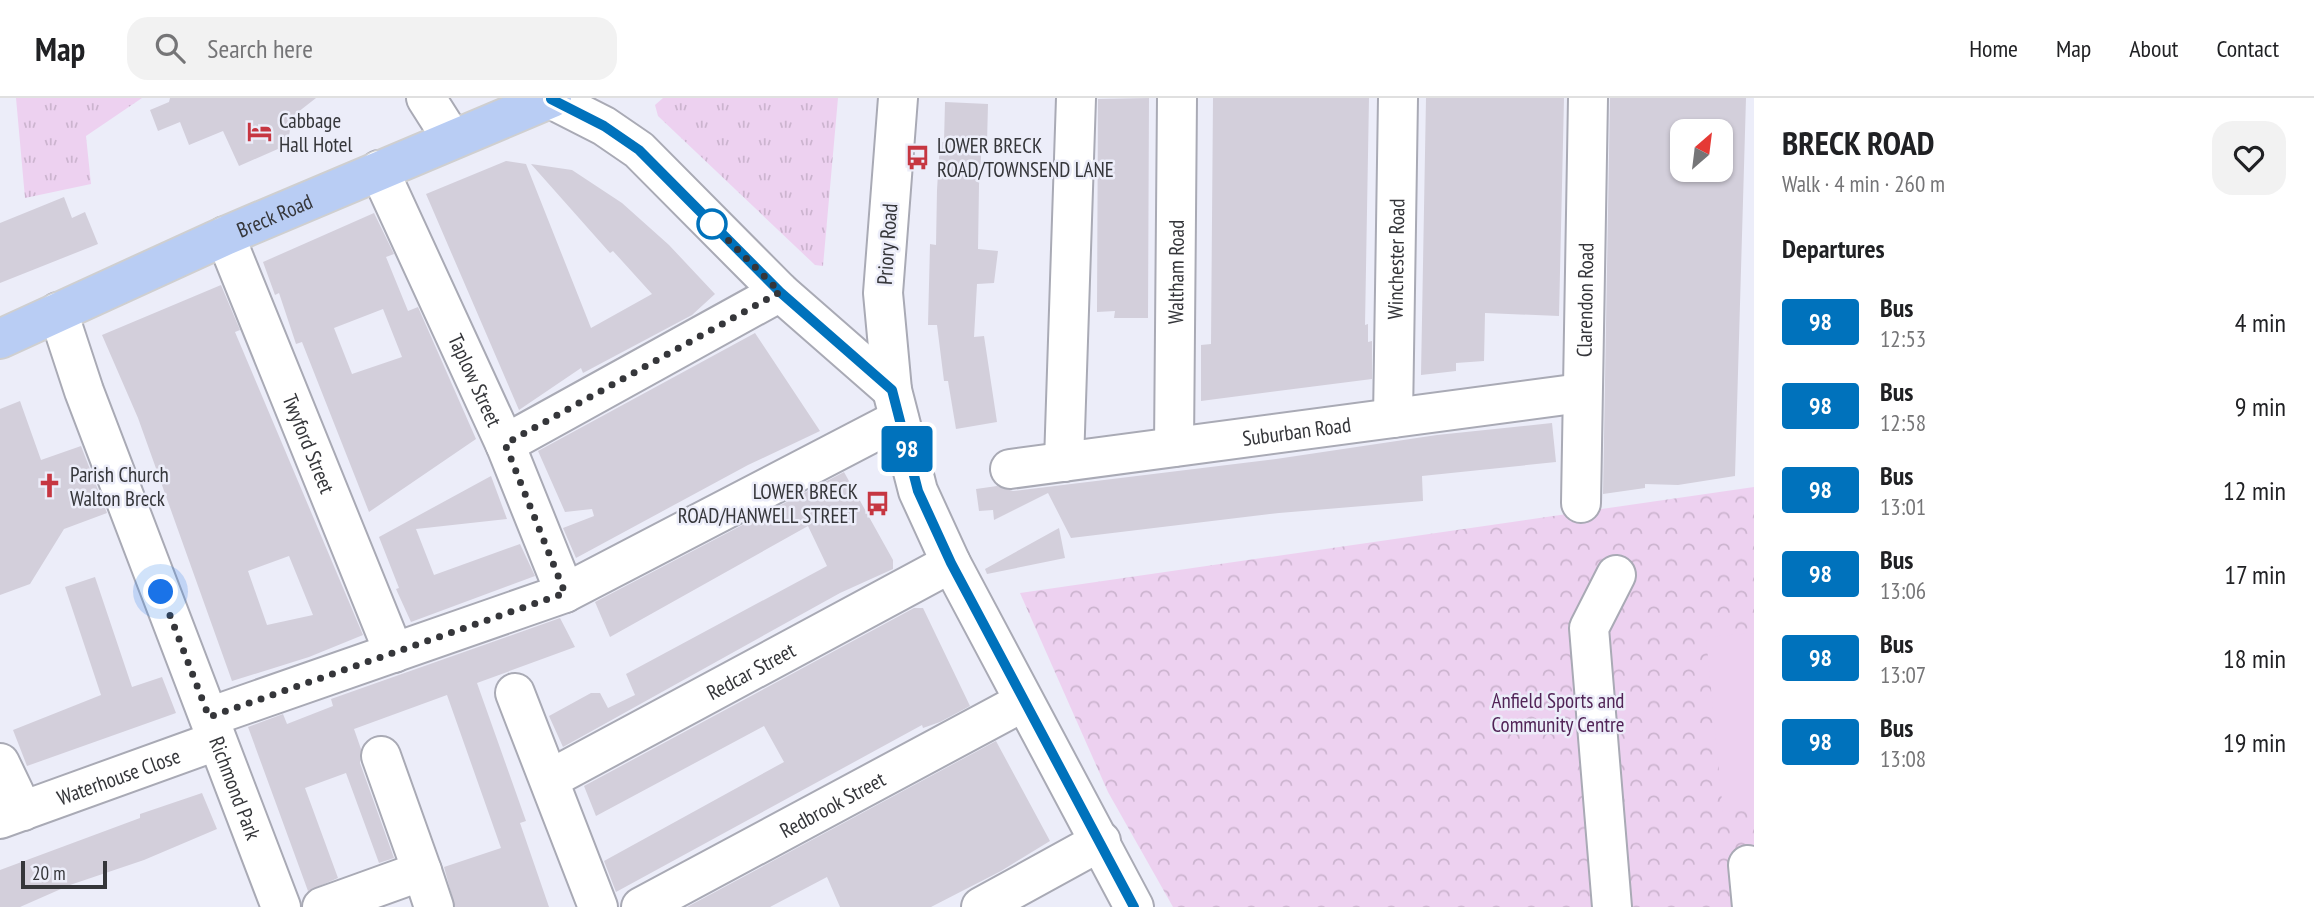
<!DOCTYPE html>
<html lang="en">
<head>
<meta charset="utf-8">
<style>
  body { margin:0; font-family:"PT Sans Narrow",sans-serif; background:#f2f2f2; color:#202124; height:100vh; display:flex; flex-direction:column; font-size:26px; white-space:nowrap }
  * { box-sizing:border-box; margin:0 }
  p { font-size:23px; color:#757577 }
  .icon { flex:none; width:38px; height:38px; fill:none; stroke:currentColor; stroke-width:2; stroke-linecap:round; stroke-linejoin:round }
  .map { position:relative; flex:1; overflow:hidden }
  .sheet { display:flex; flex-direction:column; background:#fff; width:560px }
  .sheet>* { flex:none }
  .badge { padding:0 14px; border-radius:5px; font-size:24px; line-height:46px }
  .needle { width:46px; rotate:28deg }
  .controls { position:absolute; left:1670px; top:21px; display:grid; gap:14px }
  .controls a { display:grid; place-items:center; width:63px; height:63px; border-radius:14px; background:#fff; box-shadow:0 2px 5px #0004; font-size:35px }
  .scale { position:absolute; left:21px; bottom:18px; width:86px; box-sizing:border-box; padding-left:7px; border:4px solid #35363a; border-top:0; font-size:19px; line-height:24px; white-space:nowrap; color:#35363a; -webkit-text-stroke:5px #ecedf9; paint-order:stroke }
  .you { position:absolute; width:35px; height:35px; margin:-18px; border:5px solid #fff; border-radius:50%; background:#1a73e8; box-shadow:0 0 0 10px #1a73e833 }
  .map>.badge { position:absolute; translate:-50% -50%; box-shadow:0 0 0 4px #fff }
  h2 { padding:0 28px; font-size:26px; line-height:63px }
  .round { display:grid; place-items:center; flex:none; width:74px; height:74px; border-radius:21px; background:#f2f2f2 }
  .summary { display:flex; align-items:center; justify-content:space-between; height:119px; padding:0 28px }
  h1 { font-size:33px; font-weight:700; line-height:52px }
  ul { padding:0; list-style:none }
  li { display:flex; align-items:center; gap:21px; height:84px; padding:0 28px }
  li div { flex:1 }
  li b { display:block; font-size:26px }
  li em { font-style:normal }
  li .badge { min-width:77px; font-weight:700; text-align:center }
  header { display:flex; align-items:center; gap:42px; box-sizing:border-box; height:98px; padding:0 35px; background:#fff; border-bottom:2px solid #e0e0e0 }
  header strong { font-size:33px }
  nav { display:flex; gap:38px; margin-inline-start:auto; font-size:24px }
  .search { width:490px; height:63px; background:#f2f2f2; display:flex; align-items:center; gap:18px; box-sizing:border-box; padding:0 24px; border-radius:21px; color:#757577; font-size:26px }
  main { display:flex; flex:1; min-height:0 }
  .map>svg:first-child { display:block }
</style>
</head>
<body>
<header>
<strong>Map</strong>
<div class="search"><svg class="icon" aria-label="search" viewBox="0 0 24 24"><circle cx="10" cy="10" r="6"/><path d="M15 15l6 6"/></svg>Search here</div>
<nav><a>Home</a><a>Map</a><a>About</a><a>Contact</a></nav>
</header>
<main>
<div class="map">
<svg width="1754" height="809" viewBox="0 0 1754 809">
  <defs>
    <pattern id="grass-tufts" width="24" height="20" patternUnits="userSpaceOnUse" patternTransform="scale(1.75)"><rect width="24" height="20" fill="#edd1f0"/><path d="M3 7l-1-3M5 7V3M7 7l1-3M15 17l-1-3M17 17v-4M19 17l1-3" fill="none" stroke="#ccb4cf"/></pattern>
    <pattern id="park-crowns" width="20" height="18" patternUnits="userSpaceOnUse" patternTransform="scale(1.75)"><rect width="20" height="18" fill="#edd1f0"/><path d="M2 6a3 3 0 1 1 6 0M12 15a3 3 0 1 1 6 0" fill="none" stroke="#ccb4cf"/></pattern>
  </defs>
  <rect width="100%" height="100%" fill="#ecedf9"/>
  <path fill="url(#grass-tufts)" d="M16 0H142L86 38 91 86 25 100Z
    M663 0H838L823 168 815 167 658 18 655 7Z"/>
  <path fill="url(#park-crowns)" d="M1754 389V809H1173L1108 694 1020 495Z"/>
  <path fill="#edd1f0" d="M1754 535V712L1723 714 1706 539Z"/>
  <path fill="#d3cfdb" fill-rule="evenodd" d="M170 0H316L293 18 287 47 239 68 223 33 189 47 180 24 158 33 150 12 169 4Z
    M1149 0 1148 220H1114L1115 213 1097 214 1098 1Z
    M1213 0H1369L1365 227 1368 226V244L1372 243V281L1201 303V247L1211 246Z
    M1426 0H1564L1559 218 1485 215 1484 263 1456 265V273L1421 277Z
    M1610 0H1746L1735 378 1678 387 1645 386V390L1603 396ZM1682 33H1720V72H1682Z
    M945 4 988 6 987 45H982L979 87 978 151 998 153 994 185 977 186 974 239 984 238 997 324 956 331 948 283H944L937 227H928L930 146 936 147 937 92 940 44H944Z
    M506 63 526 66 591 230 652 196 613 153 610 155 531 66 572 72 622 105 669 147 715 196 692 217 583 275 581 270 519 312 426 96Z
    M64 99 72 120 85 114 98 146 0 185V125Z
    M374 115 394 156 386 159 408 213 418 209 476 341 369 414 302 244 296 246 279 195 275 197 263 164ZM383 211 402 259 352 276 334 230Z
    M221 187 240 232 235 234 363 537 309 559 232 583 138 320 102 237ZM289 458 313 517 267 527 248 473Z
    M755 235 820 333 748 367 576 460 563 430 594 418 592 411 565 414 538 353Z
    M20 303 41 362 81 348 107 415 64 431 30 486 0 497V311Z
    M1552 325 1556 364 1422 378 1423 403 1279 415 1071 440 1048 395 994 422 993 412 979 413 976 391 997 388 1013 393 1276 361 1437 337Z
    M844 374 893 462V471L840 495 563 649 549 618 591 595H600L608 610 635 597 626 576 827 468 808 428 610 539 595 504Z
    M491 378 507 421 416 431 434 477 520 446 535 478 411 524 396 491 399 490 379 439Z
    M1059 430 1065 460 987 476 985 471Z
    M95 479 132 589 162 579 176 615 27 668 13 632 101 597 65 489Z
    M914 510H923L970 608 940 624 923 630 922 627 616 794 604 763 784 664 764 628 596 718 584 688Z
    M560 520 575 549 477 585 526 723 520 725 549 809H455L444 769 501 750 447 597 354 631 361 651 360 665 394 760 379 765 346 675 305 690 338 780 308 793 248 629 283 616 287 626 333 608 331 601Z
    M996 643 1050 743 1001 773 931 809H840L827 779 770 809H687Z
    M202 695 217 731 144 762 70 787 20 809H0V772L140 720V716Z"/>
  <g fill="none" stroke-linecap="round" stroke-linejoin="round">
    <defs>
      <g id="minor">
        <path d="M426 0 452 41"/>
        <path d="M898 0 883 195 892 292 918 393 951 465 1134 809"/>
        <path d="M551 1 604 28 639 52 780 194 892 292"/>
        <path id="s1" d="M379 72 505 346 565 495"/>
        <path id="s2" d="M225 138 394 555"/>
        <path id="s3" d="M58 214 84 293 281 809"/>
        <path id="s4" d="M1393 320 1398 0"/>
        <path d="M505 346 780 194"/>
        <path id="s5" d="M1174 349 1177 0"/>
        <path d="M1064 364 1076 0"/>
        <path id="s6" d="M1010 371 1581 295"/>
        <path id="s7" d="M1581 405 1588 0"/>
        <path d="M515 595 598 809"/>
        <path d="M209 619 565 495 899 321"/>
        <path d="M0 665 23 713"/>
        <path id="s8" d="M550 681 951 465"/>
        <path id="s9" d="M0 721 216 643"/>
        <path d="M1748 767 1752 809"/>
        <path d="M422 773 434 809"/>
        <path d="M322 809 422 773 381 658"/>
        <path id="s10" d="M641 809 1023 604"/>
        <path d="M981 809 1101 743"/>
        <path d="M1612 809 1589 530 1616 477"/>
      </g>
      <g id="major">
        <path id="s11" d="M0 241 225 138 552 0"/>
      </g>
    </defs>
    <use href="#minor" stroke="#a9aab5" stroke-width="42"/>
    <use href="#major" stroke="#cfcfd0" stroke-width="42"/>
    <use href="#minor" stroke="#fff" stroke-width="38"/>
    <use href="#major" stroke="#b9cdf4" stroke-width="38"/>
  </g>
  <g fill="none" stroke-linecap="round" stroke-linejoin="round">
    <defs>
      <path id="line" d="M551 1 604 28 639 52 780 194 892 292 918 393 951 465 1134 809"/>
    </defs>
    <use href="#line" stroke="#fff" stroke-width="16"/>
    <use href="#line" stroke="#0072bc" stroke-width="10"/>
    <path stroke="#35363a" stroke-width="7" stroke-dasharray="0 12.6" d="M161 494 209 619 565 495 505 346 780 194 709 123 712 126"/>
  </g>
  <defs>
    <symbol id="hotel-bare" viewBox="-9 -9 18 18"><path d="M-6-4.5h1.5V1H6V5H4.5V3h-9V5H-6ZM-4 0a1.8 1.8 0 1 1 3.6 0ZM.5 0V-2.5h3Q6-2.5 6 0Z" fill="#c63641" stroke="#ecedf9" stroke-width="2.5" paint-order="stroke"/></symbol>
    <symbol id="bus-bare" viewBox="-9 -9 18 18"><path d="M-5-6H5V4H4V6H2V4H-2V6H-4V4H-5ZM-3.5-4V0h7V-4ZM-3.5 1.2v1.5H-2V1.2ZM2 1.2v1.5H3.5V1.2Z" fill="#c63641" stroke="#ecedf9" stroke-width="2.5" paint-order="stroke"/></symbol>
    <symbol id="church-bare" viewBox="-9 -9 18 18"><path d="M-1.2-6h2.4v3.5h3.3v2.4h-3.3V6h-2.4V-.1h-3.3v-2.4h3.3Z" fill="#c63641" stroke="#ecedf9" stroke-width="2.5" paint-order="stroke"/></symbol>
  </defs>
  <g fill-rule="evenodd">
    <use href="#hotel-bare" x="242" y="16" width="35" height="35"/>
    <use href="#bus-bare" x="900" y="42" width="35" height="35"/>
    <use href="#church-bare" x="32" y="370" width="35" height="35"/>
    <use href="#bus-bare" x="860" y="388" width="35" height="35"/>
  </g>
  <circle fill="#fff" stroke="#0072bc" stroke-width="3.5" cx="712" cy="126" r="14"/>
  <g text-anchor="middle" dominant-baseline="central" stroke-width="5" stroke-linejoin="round" paint-order="stroke">
    <g font-size="21" fill="#35363a" stroke="#ecedf9" text-anchor="start">
      <text x="279" y="22">Cabbage<tspan x="279" dy="24">Hall Hotel</tspan></text>
      <text x="937" y="47">LOWER BRECK<tspan x="937" dy="24">ROAD/TOWNSEND LANE</tspan></text>
      <text x="70" y="376">Parish Church<tspan x="70" dy="24">Walton Breck</tspan></text>
      <text x="858" y="393" text-anchor="end">LOWER BRECK<tspan x="858" dy="24">ROAD/HANWELL STREET</tspan></text>
    </g>
    <g font-size="21" fill="#35363a" stroke="#ecedf9">
      <text stroke="none"><textPath href="#s11" startOffset="301">Breck Road</textPath></text>
      <text transform="translate(887 146) rotate(-86)">Priory Road</text>
      <text stroke="none"><textPath href="#s4" startOffset="159">Winchester Road</textPath></text>
      <text stroke="none"><textPath href="#s5" startOffset="175">Waltham Road</textPath></text>
      <text stroke="none"><textPath href="#s7" startOffset="203">Clarendon Road</textPath></text>
      <text stroke="none"><textPath href="#s1" startOffset="231">Taplow Street</textPath></text>
      <text stroke="none"><textPath href="#s6" startOffset="289">Suburban Road</textPath></text>
      <text stroke="none"><textPath href="#s2" startOffset="224">Twyford Street</textPath></text>
      <text stroke="none"><textPath href="#s8" startOffset="228">Redcar Street</textPath></text>
      <text stroke="none"><textPath href="#s9" startOffset="126">Waterhouse Close</textPath></text>
      <text stroke="none"><textPath href="#s3" startOffset="508">Richmond Park</textPath></text>
      <text stroke="none"><textPath href="#s10" startOffset="217">Redbrook Street</textPath></text>
    </g>
    <g font-size="21" fill="#512457" stroke="#ecedf9">
      <text x="1558" y="602">Anfield Sports and<tspan x="1558" dy="24">Community Centre</tspan></text>
    </g>
  </g>
</svg>
<div class="controls">
<a><svg class="needle" viewBox="-14 -14 28 28"><path d="M0-13l5 13h-10z" fill="#e53935"/><path d="M0 13l5-13h-10z" fill="#757577"/></svg></a>
</div>
<div class="scale">20 m</div>
<div class="you" style="left:161px;top:494px"></div>
<b class="badge" style="left:907px;top:351px;background:#0072bc;color:#fff">98</b>
</div>
<section class="sheet">
<div class="summary"><div><h1>BRECK ROAD</h1><p>Walk · 4 min · 260 m</p></div><a class="round"><svg class="icon" aria-label="heart" viewBox="0 0 24 24"><path d="M12 20l-8-8c-3-5 5-10 8-4 3-6 11-1 8 4z"/></svg></a></div>
<h2>Departures</h2>
<ul>
<li><span class="badge" style="background:#0072bc;color:#fff">98</span><div><b>Bus</b><p>12:53</p></div><em>4 min</em></li>
<li><span class="badge" style="background:#0072bc;color:#fff">98</span><div><b>Bus</b><p>12:58</p></div><em>9 min</em></li>
<li><span class="badge" style="background:#0072bc;color:#fff">98</span><div><b>Bus</b><p>13:01</p></div><em>12 min</em></li>
<li><span class="badge" style="background:#0072bc;color:#fff">98</span><div><b>Bus</b><p>13:06</p></div><em>17 min</em></li>
<li><span class="badge" style="background:#0072bc;color:#fff">98</span><div><b>Bus</b><p>13:07</p></div><em>18 min</em></li>
<li><span class="badge" style="background:#0072bc;color:#fff">98</span><div><b>Bus</b><p>13:08</p></div><em>19 min</em></li>
</ul>
</section>
</main>
</body>
</html>
